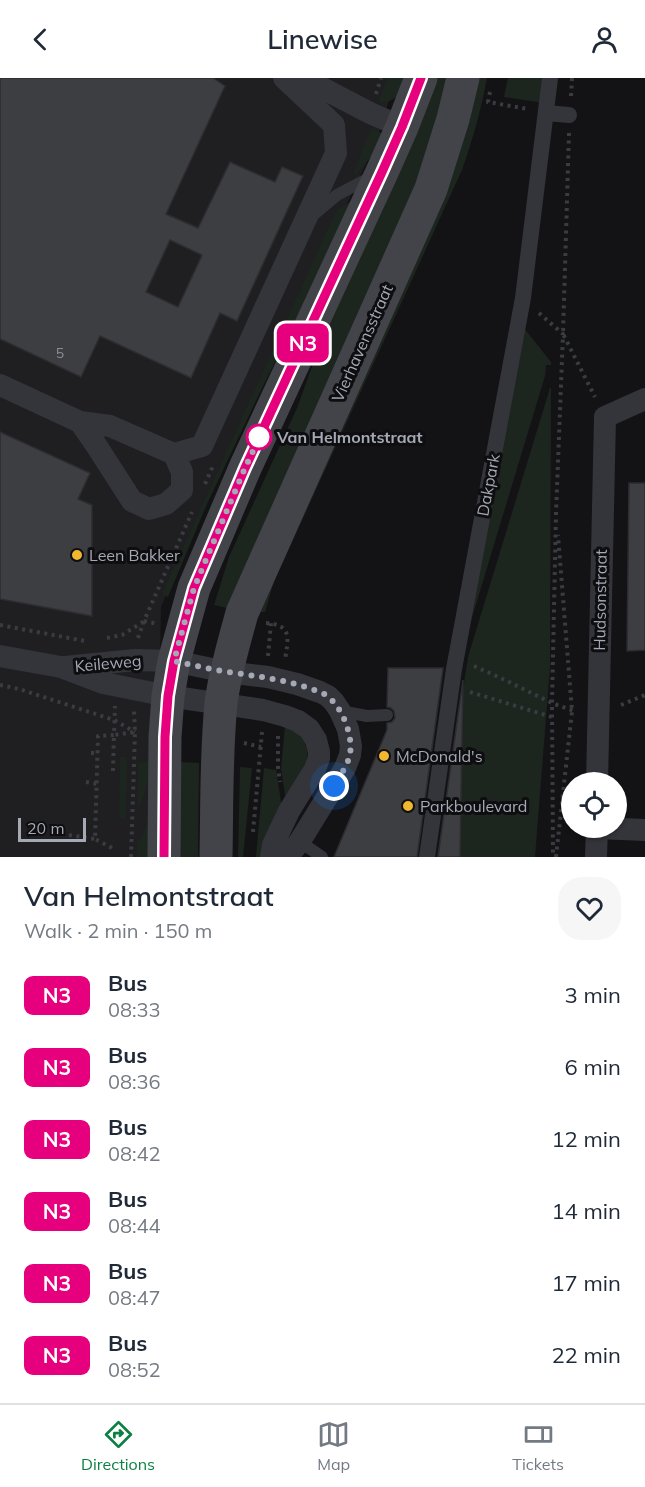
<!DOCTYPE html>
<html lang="en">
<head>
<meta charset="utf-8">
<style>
  body { margin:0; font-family:Mulish,sans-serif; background:#f6f6f7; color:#1f2937; height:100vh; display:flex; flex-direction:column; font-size:22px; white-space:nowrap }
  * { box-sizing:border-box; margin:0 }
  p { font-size:20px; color:#747a83 }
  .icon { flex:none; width:33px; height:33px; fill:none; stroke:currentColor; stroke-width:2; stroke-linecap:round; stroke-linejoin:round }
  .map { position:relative; height:779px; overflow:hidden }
  .sheet { display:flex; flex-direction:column; background:#fff; flex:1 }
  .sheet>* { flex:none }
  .badge { padding:0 12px; border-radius:9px; font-size:21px; line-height:39px }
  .tools { position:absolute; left:561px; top:694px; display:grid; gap:12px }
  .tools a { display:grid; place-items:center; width:66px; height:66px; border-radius:50%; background:#fff; box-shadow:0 2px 4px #0004; font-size:30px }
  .scale { position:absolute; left:18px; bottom:15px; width:68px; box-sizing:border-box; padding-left:6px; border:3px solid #a5a9b5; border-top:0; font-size:16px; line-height:21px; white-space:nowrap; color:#a5a9b5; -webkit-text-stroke:4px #0e0e10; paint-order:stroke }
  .you { position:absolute; width:30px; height:30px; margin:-15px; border:4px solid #fff; border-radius:50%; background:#1a73e8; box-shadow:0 0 0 9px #1a73e833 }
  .map>.badge { position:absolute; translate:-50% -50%; box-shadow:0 0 0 3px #fff }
  .round { display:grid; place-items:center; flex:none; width:63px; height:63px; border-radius:24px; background:#f6f6f7 }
  .headline { display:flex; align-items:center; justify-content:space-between; height:102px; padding:0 24px }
  h1 { font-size:28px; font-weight:600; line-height:45px }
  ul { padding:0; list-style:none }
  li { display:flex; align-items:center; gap:18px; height:72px; padding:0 24px }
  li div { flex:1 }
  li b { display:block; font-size:22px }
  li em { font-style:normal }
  li .badge { min-width:66px; font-weight:700; text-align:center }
  header { display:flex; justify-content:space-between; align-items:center; height:78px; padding:0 24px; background:#fff; font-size:27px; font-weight:600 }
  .tabs { display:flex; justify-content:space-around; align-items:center; height:84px; border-top:2px solid #e0e1e3; background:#fff; font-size:16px; color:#747a83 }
  .tabs a { display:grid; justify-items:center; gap:3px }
  .tabs .current { color:#0b8043 }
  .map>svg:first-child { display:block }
</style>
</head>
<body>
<header><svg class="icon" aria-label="back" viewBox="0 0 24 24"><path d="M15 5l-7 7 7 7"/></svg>Linewise<svg class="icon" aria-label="person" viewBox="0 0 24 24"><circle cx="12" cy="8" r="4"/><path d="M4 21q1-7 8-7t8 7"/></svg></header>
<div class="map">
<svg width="645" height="779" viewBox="0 0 645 779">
  <rect width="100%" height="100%" fill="#131315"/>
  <path fill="#1f1f22" d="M0 0H396L375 67 205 425 161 529 156 779H0Z"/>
  <path fill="#1d251f" d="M387 0H411C403 14 397 23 380 25L379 23Z
    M435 0H453L441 52 232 531 214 527 229 479 297 330 330 239Z
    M475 0H487C481 32 473 61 462 92L283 484 275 500 265 534H257Z
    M508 0H545L543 25 504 19Z
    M373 49 383 57 385 63 355 97 354 94 370 52Z
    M358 119 262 310 207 426 168 519 162 516 336 133Z
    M520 245 551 284V287H546L545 298 461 576Z
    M550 310H551L550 589 535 779H437L468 579Z
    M285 648C300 653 312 670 306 686 301 698 292 711 286 723L281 691Z
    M120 679H127L126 741 119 740Z
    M138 684 155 685 139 730H138Z
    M177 684 199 685 198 779H176Z
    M240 689 252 690 243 779H238Z
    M264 690 276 692 282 730 264 779H256Z
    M153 735 154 779H137V763H139Z"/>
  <path fill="#3d3e42" stroke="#2d2d31" stroke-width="1.5" fill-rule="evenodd" d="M0 0H213L225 8 166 136 198 150 230 84 275 104 282 89 303 98 237 243 220 235 191 300 100 258 81 299 0 261ZM170 162 202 177 178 229 146 214Z
    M0 354 90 395 78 421 92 427V538L0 521Z
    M629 405H645V572L627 573Z
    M388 590H443L417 779H334L387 652V645L392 644 395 640 394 633 391 630 387 629Z
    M463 602 460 779H438Z"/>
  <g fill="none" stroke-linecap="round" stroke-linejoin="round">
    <path stroke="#3a3c41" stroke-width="4" stroke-dasharray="3 4.5" stroke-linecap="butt" d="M490 14 488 24 528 31
      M376 16 381 0
      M571 18 572 0
      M569 55 563 256 595 319
      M539 235 563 256 556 436 552 625 553 779
      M205 406 213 388
      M144 543 158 546
      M266 545C293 547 288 561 285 582
      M0 547 85 563
      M107 560 122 557 143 544
      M138 560 144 543 192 434
      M268 578 271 545
      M474 588 505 602 552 625 574 633
      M0 607 19 611 114 642 135 654
      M470 614 552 639
      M621 627 645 617
      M278 658V690L280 704
      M244 665 261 669
      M91 675H97
      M113 693 114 657 135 654
      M86 704 97 706
      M253 754 262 654
      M69 757 95 761
      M112 770 95 761 98 658 114 657 115 628
      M131 779 135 654 134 633
      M556 779 572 633 558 457"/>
    <path stroke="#34353a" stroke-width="12" d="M312 138 337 117 373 98
      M340 633 367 638 387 637
      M296 761 322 779"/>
    <path stroke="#34353a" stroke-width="16" d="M546 35 569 37
      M427 779 454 591 523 220 550 0"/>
    <path stroke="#34353a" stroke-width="22" d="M303 0 370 35 402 49
      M0 307 80 344 110 348 174 376 182 394V412L166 426 149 431 132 423 96 367 80 344
      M174 376 202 368 336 75 334 47 284 0
      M0 578 61 589 103 605 168 618 263 632 285 638 298 643 309 651 316 662 319 674V680L315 691 289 733 273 767 271 779
      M65 589 135 582 174 583 226 594 268 599 297 606 320 614 328 618 334 624 340 633 348 651 351 668 350 677 345 690 300 763 288 779
      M597 705 605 339 645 321
      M597 750 645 752
      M596 779 597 750"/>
    <path stroke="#42444a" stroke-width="33" d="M164 779 165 659 168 618 174 583 194 510 245 390 382 94 402 49 421 0
      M216 779C217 728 216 676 221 625 225 594 234 565 242 535L431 111 453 41 463 0"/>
  </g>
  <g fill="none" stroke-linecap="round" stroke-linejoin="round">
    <defs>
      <path id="line" d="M164 779 165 659 168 618 174 583 194 510 245 390 382 94 402 49 421 0"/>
    </defs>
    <use href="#line" stroke="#fff" stroke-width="14"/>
    <use href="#line" stroke="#e6007e" stroke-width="9"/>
    <path stroke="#a5a9b5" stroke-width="6" stroke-dasharray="0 10.8" d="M259 359 263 352 245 390 194 510 174 583C192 587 210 591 228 594 255 598 280 601 306 609 313 612 321 613 327 618 343 629 355 662 349 680 346 690 339 699 334 708"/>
  </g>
  <circle fill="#fff" stroke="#e6007e" stroke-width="3" cx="259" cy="359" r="12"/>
  <g fill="#f1b82f" stroke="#0e0e10" stroke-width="2">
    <circle cx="77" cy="477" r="6"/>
    <circle cx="384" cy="678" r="6"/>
    <circle cx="408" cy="728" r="6"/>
  </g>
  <g text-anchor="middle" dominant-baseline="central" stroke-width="6" stroke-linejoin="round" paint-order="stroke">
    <g font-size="14" fill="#8b8e98">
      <text x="60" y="275">5</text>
    </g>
    <g font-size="16" fill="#a5a9b5" stroke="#0e0e10">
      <text transform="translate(362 265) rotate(-66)">Vierhavensstraat</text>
      <text transform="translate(488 407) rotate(-79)">Dakpark</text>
      <text transform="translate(600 522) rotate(-89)">Hudsonstraat</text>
      <text transform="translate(108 585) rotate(-5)">Keileweg</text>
    </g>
    <g font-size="16" font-weight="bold" fill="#a5a9b5" stroke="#0e0e10" text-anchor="start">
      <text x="277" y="359">Van Helmontstraat</text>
    </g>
    <g font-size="16" fill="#a5a9b5" stroke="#0e0e10" text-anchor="start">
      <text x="89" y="477">Leen Bakker</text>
      <text x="396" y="678">McDonald's</text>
      <text x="420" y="728">Parkboulevard</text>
    </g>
  </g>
</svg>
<div class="tools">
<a><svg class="icon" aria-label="locate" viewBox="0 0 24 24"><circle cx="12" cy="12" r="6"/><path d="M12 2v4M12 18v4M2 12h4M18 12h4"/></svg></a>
</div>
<div class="scale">20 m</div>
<div class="you" style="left:334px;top:708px"></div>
<b class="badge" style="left:303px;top:265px;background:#e6007e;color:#fff">N3</b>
</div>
<section class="sheet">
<div class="headline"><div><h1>Van Helmontstraat</h1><p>Walk · 2 min · 150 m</p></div><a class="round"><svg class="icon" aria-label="heart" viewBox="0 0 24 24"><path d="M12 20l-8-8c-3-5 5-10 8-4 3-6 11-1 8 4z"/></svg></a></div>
<ul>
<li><span class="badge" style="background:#e6007e;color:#fff">N3</span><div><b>Bus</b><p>08:33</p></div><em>3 min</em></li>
<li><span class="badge" style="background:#e6007e;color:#fff">N3</span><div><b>Bus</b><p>08:36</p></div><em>6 min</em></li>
<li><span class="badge" style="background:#e6007e;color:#fff">N3</span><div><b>Bus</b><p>08:42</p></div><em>12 min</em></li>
<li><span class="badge" style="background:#e6007e;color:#fff">N3</span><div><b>Bus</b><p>08:44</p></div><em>14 min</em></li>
<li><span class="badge" style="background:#e6007e;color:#fff">N3</span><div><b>Bus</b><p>08:47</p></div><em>17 min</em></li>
<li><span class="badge" style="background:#e6007e;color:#fff">N3</span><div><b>Bus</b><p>08:52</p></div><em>22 min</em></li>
</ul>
</section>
<nav class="tabs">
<a class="current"><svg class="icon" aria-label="directions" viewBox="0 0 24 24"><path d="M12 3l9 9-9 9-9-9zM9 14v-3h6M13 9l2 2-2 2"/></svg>Directions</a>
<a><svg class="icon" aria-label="map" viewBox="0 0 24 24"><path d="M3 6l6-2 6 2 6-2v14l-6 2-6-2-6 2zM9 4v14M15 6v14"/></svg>Map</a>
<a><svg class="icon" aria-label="tickets" viewBox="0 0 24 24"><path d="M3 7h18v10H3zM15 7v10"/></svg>Tickets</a>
</nav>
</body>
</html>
